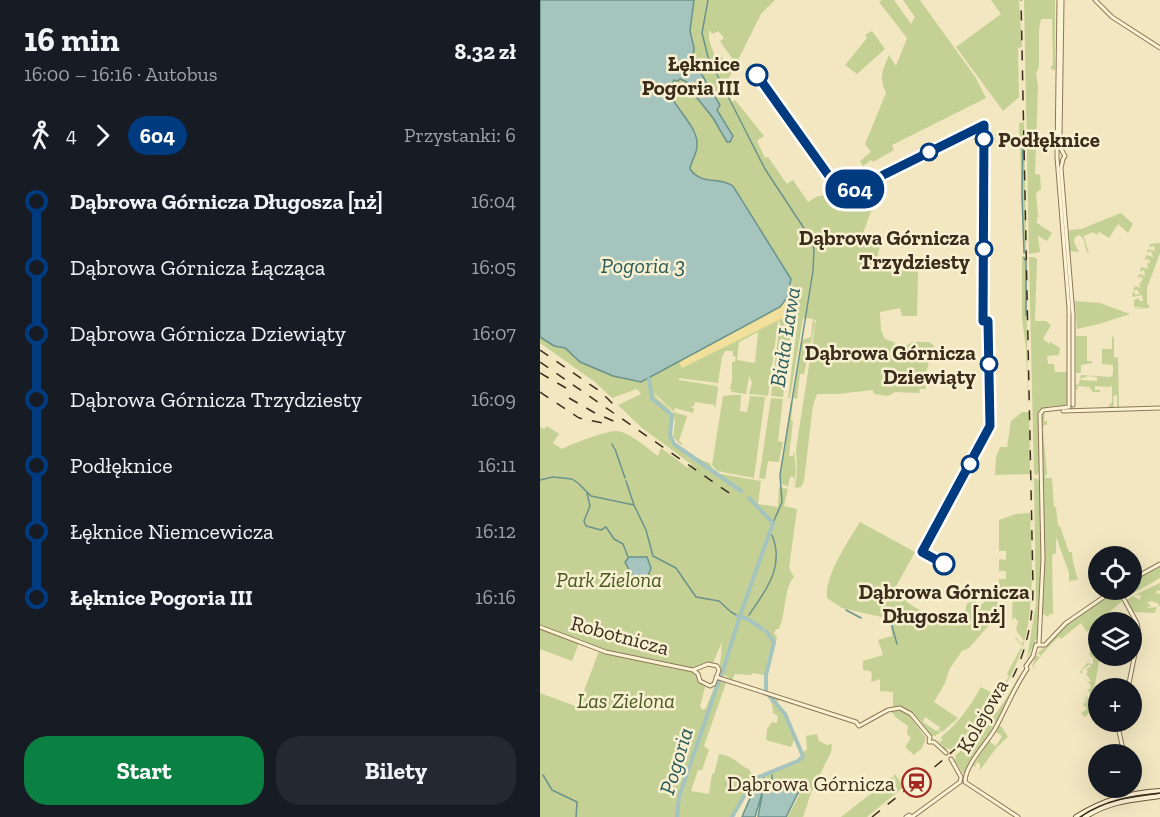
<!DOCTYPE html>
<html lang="pl">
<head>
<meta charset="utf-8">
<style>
  body { margin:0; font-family:"Zilla Slab",serif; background:#242831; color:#f1f3f6; height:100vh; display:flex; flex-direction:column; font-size:22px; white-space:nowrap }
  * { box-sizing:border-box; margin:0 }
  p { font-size:20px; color:#9ea1a6 }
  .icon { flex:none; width:33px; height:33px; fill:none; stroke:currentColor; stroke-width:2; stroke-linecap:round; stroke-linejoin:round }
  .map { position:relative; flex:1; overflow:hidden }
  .drawer { display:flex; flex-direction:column; background:#171b24; width:540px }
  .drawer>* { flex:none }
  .badge { padding:0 12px; border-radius:20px; font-size:21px; line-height:39px }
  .fabs { position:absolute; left:548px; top:546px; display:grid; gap:12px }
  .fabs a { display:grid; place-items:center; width:54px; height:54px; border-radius:50%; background:#171b24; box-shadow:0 6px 24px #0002; font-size:30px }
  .map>.badge { position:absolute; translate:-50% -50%; box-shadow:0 0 0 3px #fff }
  .legs { display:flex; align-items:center; gap:9px; height:66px; padding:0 24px; font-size:20px }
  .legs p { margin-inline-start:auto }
  .summary { display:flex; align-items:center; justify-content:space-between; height:102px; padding:0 24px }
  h1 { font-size:33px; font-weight:700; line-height:45px }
  .action { display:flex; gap:12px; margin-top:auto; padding:12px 24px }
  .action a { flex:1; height:69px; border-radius:24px; background:#0b8043; color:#fff; font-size:24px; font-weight:700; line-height:69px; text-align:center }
  .action a+a { background:#242831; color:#f1f3f6 }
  ul { padding:0 24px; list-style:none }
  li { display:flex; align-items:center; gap:21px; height:66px; font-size:22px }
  li i { display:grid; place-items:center; width:9px; height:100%; margin:0 8px; background:currentColor }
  li i::after { content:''; width:15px; height:15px; margin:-8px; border:4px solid; border-radius:50%; background:#171b24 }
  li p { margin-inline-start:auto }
  li:first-child i { background:linear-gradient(#0000 50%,currentColor 0) }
  li:last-child i { background:linear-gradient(currentColor 50%,#0000 0) }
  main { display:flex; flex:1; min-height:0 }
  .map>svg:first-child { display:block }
</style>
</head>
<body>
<main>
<section class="drawer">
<div class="summary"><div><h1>16 min</h1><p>16:00 – 16:16 · Autobus</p></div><b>8.32 zł</b></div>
<div class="legs"><svg class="icon" aria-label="walk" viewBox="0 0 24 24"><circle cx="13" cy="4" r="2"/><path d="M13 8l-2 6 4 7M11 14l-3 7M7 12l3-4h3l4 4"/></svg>4<svg class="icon" aria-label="forward" viewBox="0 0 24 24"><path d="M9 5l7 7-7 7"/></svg><b class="badge" style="background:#003b80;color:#fff">604</b><p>Przystanki: 6</p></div>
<ul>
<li><i style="color:#003b80"></i><b>Dąbrowa Górnicza Długosza [nż]</b><p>16:04</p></li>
<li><i style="color:#003b80"></i><span>Dąbrowa Górnicza Łącząca</span><p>16:05</p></li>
<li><i style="color:#003b80"></i><span>Dąbrowa Górnicza Dziewiąty</span><p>16:07</p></li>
<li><i style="color:#003b80"></i><span>Dąbrowa Górnicza Trzydziesty</span><p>16:09</p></li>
<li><i style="color:#003b80"></i><span>Podłęknice</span><p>16:11</p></li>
<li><i style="color:#003b80"></i><span>Łęknice Niemcewicza</span><p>16:12</p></li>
<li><i style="color:#003b80"></i><b>Łęknice Pogoria III</b><p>16:16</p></li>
</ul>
<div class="action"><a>Start</a><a>Bilety</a></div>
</section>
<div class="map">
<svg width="620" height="817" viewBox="0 0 620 817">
  <rect width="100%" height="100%" fill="#f2e7c1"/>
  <path fill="#c5d194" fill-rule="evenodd" d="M0 0H235L221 14 196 64 180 41 184 38 178 31 173 34 169 30V40L176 59 181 56 192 72 184 87 192 102 195 100 224 136 217 141 225 158 228 157 247 184 253 180 268 202 278 196H281L298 188 335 200 321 239 340 246 334 270 378 271 377 316H362L360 308 340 312 341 330 345 339 354 342 356 347 360 348 374 342H389L394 346 384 379 386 389H380L379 393 355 392 348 396 334 394 333 390 297 394H277L273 405 264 481 261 487 255 488 257 471 256 449 276 320H274L275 324 264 374H260L257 399 253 398 262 340 271 337 273 319 263 318 250 398H248L258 319 254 318 243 397 231 396 240 321 238 322 228 396 209 394 212 382 209 376 206 394 191 392 192 389H190L192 380V362H195L196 357 193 356V351H185L182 357 178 383 139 378V380L177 386 178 389 175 409 174 405 155 402 154 406 150 407 154 408 153 413 135 408 134 412 147 416 139 441 142 443 141 445 133 437 135 421 133 411 115 394H114C119 402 130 406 133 415 135 423 129 431 132 439 135 446 163 462 170 463L173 470 170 469 175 473 221 481 218 504 238 507 239 487 248 489 244 506 257 509 249 568 254 577C244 587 246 614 239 629H236L234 634 237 636 234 651 230 650 224 675 212 673V675L195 674 192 680 181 673 179 676 182 642 173 663 154 669 63 650 0 626V427L4 429 7 426 19 434 13 443 22 449C31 444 68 430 77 431 91 433 107 448 118 456L121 448 148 468 151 464 102 428 78 405 101 394 97 389 72 398 55 382 0 343ZM218 332 215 363 197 360 199 342Z
    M342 0H354L371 24 375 17 363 0H380L436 78 446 98 352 145 354 150 333 162 331 160 323 166 320 161 331 152 325 144 346 93C339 77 342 71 349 55L356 66 367 38 339 2Z
    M451 0H479L482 47 478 48 479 97 463 111 416 47 461 14Z
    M484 0H515V70L511 69V66L513 65 512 19H501L499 30V67L496 73 498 87 495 174 500 175 501 189 496 193 498 216 500 217H497V223L512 233 507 241 498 236 500 252 489 254Z
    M332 31 345 49 317 74 305 65 327 38 325 35Z
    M484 122 486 240V254H484L479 123Z
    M581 213 593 224 588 233 578 224 569 238 559 232 557 235 553 232 544 236 542 231 549 253 547 252 543 238 539 235 535 237 534 242 539 252 530 251 529 230 541 229Z
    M620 243V253L607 288V304L609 305V308L593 309 604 307H594V300L599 298V301H603L602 295 593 297 592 293 595 292V295L599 294V292L597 291 598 289 593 291 595 286 601 288 599 285 603 279H602V276L599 278 598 276 600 274 605 276 604 270 600 272 601 267 608 269 607 263H610V261L608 260 609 258 605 260 606 255 613 257 611 251 607 253 608 249 615 251 614 246 609 247 610 244Z
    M482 256 486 257 488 411 486 348 482 319Z
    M489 257H494L497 259 495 321H506L511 325 503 339 509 344 510 342 520 348 519 355 507 356 508 364H514L515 372H528L529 401H527L528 406 526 407V405L505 407 499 412 500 471 497 475 494 474Z
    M535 301 560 303 590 314 559 324 537 329Z
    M536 336H547V361H552V363L541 365V373H536Z
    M572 336 574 338V357L578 358 579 407H577V395L573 396 574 407H568L572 402V385L570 387 555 386V390H560V392H553L549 387 537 386 538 389 536 390V375V384L538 385 540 380 557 381V377L548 376 540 379 541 375 570 377 573 375V365L562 364V349H572Z
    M191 395H201L200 411 207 412 210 396 225 397 214 478 177 471 172 465 183 396Z
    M231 398 243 399 238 441 243 442 239 462 228 461 225 479 219 478Z
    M251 401H253L251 420 253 421 249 456H253L254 450 256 471 253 488 254 477H250L248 487 242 484 240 475Z
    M505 410 504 421H507V425H504L503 429 507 475H505V478H512L514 507H516L518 526H520L529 552H532L533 562 538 580 529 581V573L516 537V553L512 555 513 614H509V617L506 616 505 614 502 616 505 559 501 413Z
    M482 412H489L490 474 455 475 456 457 460 447H467L471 421Z
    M494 478 500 480 502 547 498 633 497 639 494 641H497C494 648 492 655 488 663L494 644 487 659 496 603Z
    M490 513C492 558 495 603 483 647L479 638 482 643 484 641 476 630 478 621 474 617 472 621 473 589 459 588V579H466V571H459V559L466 560V551H459V520L476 514Z
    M320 522 375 552 354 590C367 603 387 620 406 612L411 619 425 612 427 603 435 601 440 605 454 596 463 612 450 624 429 648 422 651 410 668 404 685 394 702 418 718 402 732 398 729 401 728 385 717 383 722 396 731 397 730 401 732 395 736 390 735C382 721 370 705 353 707V692L340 691V679L331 682 332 674 330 671 323 670V661L343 655 338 640 352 636 350 619 302 608 287 598C284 576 309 540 320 522Z
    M620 565V578L585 598 580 590H591V581Z
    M620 583V591L617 590 616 593 620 594V606L618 607 619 604 611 601 607 603 611 605 607 608 617 607 615 613 593 612 587 602 588 599 593 596 600 600 601 595H595Z
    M576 590 578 591 582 601 547 632 541 623 521 639 519 637C508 646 502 655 493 666L496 668 492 667 496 655 499 657 501 655 497 654 504 647 505 649C510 633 558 600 576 590Z
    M0 628 39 643 32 661 0 649Z
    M549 633 552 649 555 650 558 647V652H555L560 656 554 690H552L551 694 558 695 554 696 553 699 558 700V715L556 716 555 714 557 712 552 706 550 708 553 712 549 713 545 717 541 713 547 709 543 704 546 702 544 696 550 704 545 694 549 699 552 697 547 689H550L551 686 543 675 549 682 551 681 546 674 548 672 546 670 551 666 550 664 542 670V675L540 672 547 663 553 664V658L550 656Z
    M475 637 477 638 482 649C467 691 444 721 410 750L408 748 406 750 398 741V740L400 742 402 741 401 737C420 722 430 706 441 687L458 696 469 676 467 674C471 664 477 657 481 647Z
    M59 651 152 670 165 687 160 707 163 710 166 708 177 680H179L139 793 137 810 180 680 186 683 164 746 169 750 162 770H158L151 791 169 794 172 774H174L179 754C194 756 197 764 210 770V772L218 776 213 779 191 817H0V693L38 707Z
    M485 661 477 680 478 681 452 730 425 773H423L414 760 416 758 415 756C446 729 470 700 485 661Z
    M227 695 239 699 236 705 243 712 255 738 251 747 226 740 227 729 232 722 237 723 238 716 233 713 232 704Z
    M359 710 369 715 386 738 382 748 374 755 365 747 371 738 367 734 368 726 354 716 355 714H352V711Z
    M458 726H461L468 737 457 747 440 770 437 769H440V764L437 762 435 767 433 766 451 737 450 742 456 746 462 736 456 732Z
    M277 734 279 741 287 745 292 744 291 752 271 793 263 817H247L259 796V791L238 787 223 789 226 775 262 760 264 751 267 750 266 736Z
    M355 774 361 783 369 780 365 783 366 785 327 817H301L352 777 358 783 353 776Z"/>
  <path fill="#f0e09b" d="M249 291 250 298 244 310 245 317 142 368 139 362 240 307 247 298Z"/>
  <path fill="#a4c4bd" stroke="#6a938b" stroke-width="1.5" d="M0 0H154L150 31 154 48 153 56 161 62 159 70 180 105 177 110 193 136 190 142H187L173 118 150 89 147 82 140 79 138 81 134 80 128 90C134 108 159 127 157 146 157 154 151 161 150 169 162 186 179 176 193 186L251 279 247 298 240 307 101 382 73 376 40 362 25 348 14 346 0 337Z
    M89 557H107L111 568 107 579 96 583 85 562Z
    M216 784H223V790L236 788 259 791 246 817H218L223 790 215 817H202Z"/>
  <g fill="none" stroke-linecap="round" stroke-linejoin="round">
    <path stroke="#6a938b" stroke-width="1.5" d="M168 0 162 33 168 57 225 169 271 239 274 249 273 271 240 475 242 502 233 523
      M483 136 482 195 484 253
      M484 258 486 262V315
      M72 444 74 448
      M75 449 85 478
      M0 480 13 477 32 479 38 483 51 496 94 505 106 530 113 556 136 568 156 597 179 601 191 612 198 616
      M86 481 94 505
      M47 493 50 506 44 521 46 526 61 530 66 527 74 539 83 544 88 557
      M306 610 321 618
      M356 614 352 626 357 644
      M209 615C226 590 245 567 232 535
      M207 619V618
      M3 775 12 790 37 802 36 817
      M222 784 225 774
      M232 788V775"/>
    <path stroke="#a4c4bd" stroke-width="4" d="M109 379 112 399 132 415 130 435 134 444 201 491
      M201 613 233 523 209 498
      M198 616 208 619 222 629
      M181 677 199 619
      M137 817 139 797 179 681
      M192 817 214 779 258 761 263 756 245 714 226 692V675L234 642 226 631"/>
    <defs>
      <path id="tertiary" d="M519 0 517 157 529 308V405
        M522 0 520 139 521 149 525 156 523 159
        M555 0 572 17 620 48
        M523 159 521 168 533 315V405
        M523 411 620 408
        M591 580 620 564
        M579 590 597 623 599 634 588 688
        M0 627 66 652 153 670 168 664 177 666 179 670 174 684 170 686 160 681 158 674 153 670
        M499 643 503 559 500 414 503 410 529 407
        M176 677 316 722 319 726 348 710 360 708 371 714 390 737 389 742H394L406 753
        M577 722 584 754
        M425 782C425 765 446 744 455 729 466 709 474 688 487 669L486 666 493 656 496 645H505L526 623 574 590
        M425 782 478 817
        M366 817 369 815 372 817 420 782 421 777 411 759"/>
      <path id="secondary" d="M536 817C563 800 588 793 620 791
        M545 817C569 801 592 800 620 796"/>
    </defs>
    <use href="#tertiary" stroke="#8d7757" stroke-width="5"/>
    <use href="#secondary" stroke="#6f583a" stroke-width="6"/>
    <use href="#tertiary" stroke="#fcf3d5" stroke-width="3"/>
    <use href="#secondary" stroke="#fcf3d5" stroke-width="4"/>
    <path stroke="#3b2d1c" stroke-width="1.5" d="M540 817C565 800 591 796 620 793"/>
    <path stroke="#3b2d1c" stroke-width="1.5" stroke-dasharray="10 10" stroke-linecap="butt" d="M0 350 61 392 78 409
      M0 362 192 495
      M0 373 26 388
      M0 392 39 418 68 424
      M29 398 55 413 78 423
      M332 817C414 750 493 704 493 586L481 0"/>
  </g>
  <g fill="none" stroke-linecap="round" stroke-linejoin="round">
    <defs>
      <path id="line-1" d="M217 75 294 183 305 189 317 188 444 125 443 321H448L450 426 382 552 404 564"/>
    </defs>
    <use href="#line-1" stroke="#fff" stroke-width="14"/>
    <use href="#line-1" stroke="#003b80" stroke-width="9"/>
  </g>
  <defs>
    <symbol id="station-ring" viewBox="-11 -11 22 22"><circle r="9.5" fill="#f8f0d1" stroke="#a12921" stroke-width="1.5"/><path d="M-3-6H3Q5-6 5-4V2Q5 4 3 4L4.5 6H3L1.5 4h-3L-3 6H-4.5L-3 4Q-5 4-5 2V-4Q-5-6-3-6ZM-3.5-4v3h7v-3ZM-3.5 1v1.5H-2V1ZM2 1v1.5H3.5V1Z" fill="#a12921"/></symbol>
  </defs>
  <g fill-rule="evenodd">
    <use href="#station-ring" x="360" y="766" width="33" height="33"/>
  </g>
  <g fill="#fff" stroke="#003b80" stroke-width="3">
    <circle cx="217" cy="75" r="10"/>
    <circle cx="444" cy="139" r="8"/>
    <circle cx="389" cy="152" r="8"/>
    <circle cx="444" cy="249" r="8"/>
    <circle cx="449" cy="364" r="8"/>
    <circle cx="430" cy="464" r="8"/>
    <circle cx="404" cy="564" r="10"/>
  </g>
  <g text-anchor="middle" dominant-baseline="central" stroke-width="5" stroke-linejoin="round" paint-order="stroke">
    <g font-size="21" font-weight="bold" fill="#3b2d1c" stroke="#f8f0d1" text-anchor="end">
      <text x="200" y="63">Łęknice<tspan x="200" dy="24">Pogoria III</tspan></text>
      <text x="458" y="139" text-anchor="start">Podłęknice</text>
      <text x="430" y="237">Dąbrowa Górnicza<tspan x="430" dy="24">Trzydziesty</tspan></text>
      <text x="436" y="352">Dąbrowa Górnicza<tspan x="436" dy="24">Dziewiąty</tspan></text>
      <text x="404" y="591" text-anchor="middle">Dąbrowa Górnicza<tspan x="404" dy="24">Długosza [nż]</tspan></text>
    </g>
    <g font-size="21" font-style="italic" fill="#475921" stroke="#f8f0d1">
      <text x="69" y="579">Park Zielona</text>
      <text x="86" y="700">Las Zielona</text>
    </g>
    <g font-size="21" fill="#3b2d1c" stroke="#f8f0d1">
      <text transform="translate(80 635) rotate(15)">Robotnicza</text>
      <text transform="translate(442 716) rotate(-60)">Kolejowa</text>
    </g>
    <g font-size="21" fill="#3b2d1c" stroke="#f8f0d1" text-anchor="end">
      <text x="355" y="783">Dąbrowa Górnicza</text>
    </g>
    <g font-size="22" font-style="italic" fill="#2a5c5c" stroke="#f8f0d1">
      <text x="103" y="265">Pogoria 3</text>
      <text transform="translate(245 337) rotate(-81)">Biała Ława</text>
      <text transform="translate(136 761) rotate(-73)">Pogoria</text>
    </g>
  </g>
</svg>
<div class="fabs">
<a><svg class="icon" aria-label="locate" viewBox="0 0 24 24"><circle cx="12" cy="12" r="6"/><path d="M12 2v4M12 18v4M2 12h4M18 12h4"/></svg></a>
<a><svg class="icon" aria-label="layers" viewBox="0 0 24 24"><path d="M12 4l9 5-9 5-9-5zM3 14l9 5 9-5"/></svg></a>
<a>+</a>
<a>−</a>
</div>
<b class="badge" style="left:315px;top:189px;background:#003b80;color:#fff">604</b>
</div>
</main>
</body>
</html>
